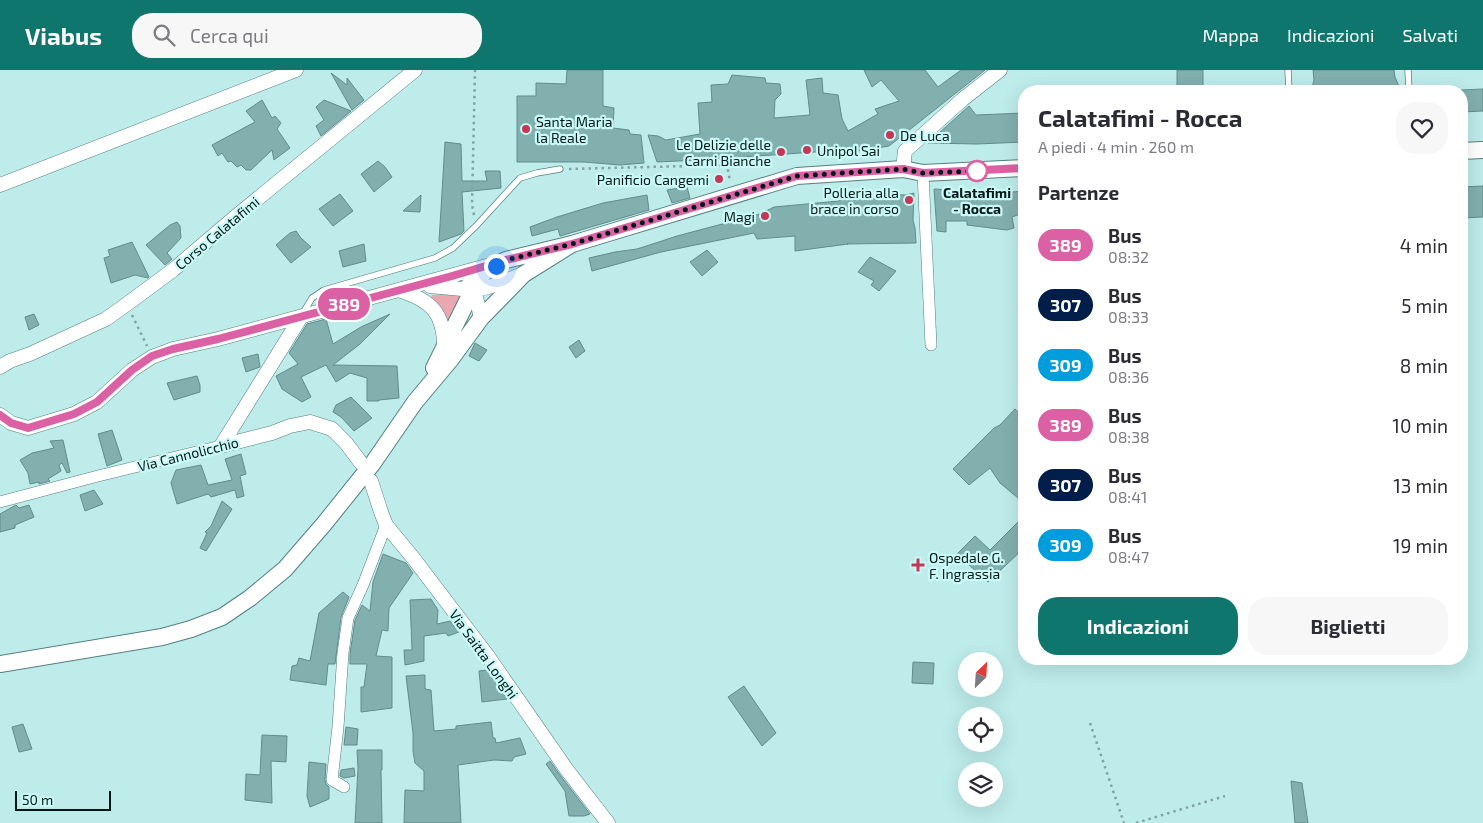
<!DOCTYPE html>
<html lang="it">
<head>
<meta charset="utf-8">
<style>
  body { margin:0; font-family:"Exo 2",sans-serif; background:#f7f7f7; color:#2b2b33; height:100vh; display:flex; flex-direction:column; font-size:19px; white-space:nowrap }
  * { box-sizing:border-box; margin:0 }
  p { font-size:16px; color:#7c7c81 }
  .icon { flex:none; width:28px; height:28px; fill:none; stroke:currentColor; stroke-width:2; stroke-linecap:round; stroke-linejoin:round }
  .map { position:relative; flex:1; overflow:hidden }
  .drawer { position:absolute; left:1018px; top:15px; width:450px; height:580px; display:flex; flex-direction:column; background:#fff; border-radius:20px; box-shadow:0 5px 20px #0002 }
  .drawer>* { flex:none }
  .badge { padding:0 10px; border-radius:16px; font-size:18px; line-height:32px }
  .needle { width:32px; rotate:25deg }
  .controls { position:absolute; left:958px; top:582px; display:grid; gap:10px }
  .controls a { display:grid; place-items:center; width:45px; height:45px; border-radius:50%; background:#fff; box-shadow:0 5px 20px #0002; font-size:25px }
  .scale { position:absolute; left:15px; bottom:12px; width:96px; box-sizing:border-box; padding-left:5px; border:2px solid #051717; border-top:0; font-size:14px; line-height:18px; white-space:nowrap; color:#051717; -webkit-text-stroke:4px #cafaf8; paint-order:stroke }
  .you { position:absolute; width:25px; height:25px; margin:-12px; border:4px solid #fff; border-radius:50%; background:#1a73e8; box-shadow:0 0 0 8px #1a73e833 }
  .map>.badge { position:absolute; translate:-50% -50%; box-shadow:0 0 0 2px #fff }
  h2 { padding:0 20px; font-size:19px; line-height:45px }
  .round { display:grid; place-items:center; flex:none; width:52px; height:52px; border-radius:20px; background:#f7f7f7 }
  .head { display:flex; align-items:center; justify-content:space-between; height:85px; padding:0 20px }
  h1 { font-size:24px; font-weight:700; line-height:38px }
  .cta { display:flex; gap:10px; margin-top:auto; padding:10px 20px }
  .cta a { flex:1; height:58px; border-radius:20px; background:#0f766e; color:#fff; font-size:20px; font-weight:700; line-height:58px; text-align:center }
  .cta a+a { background:#f7f7f7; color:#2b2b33 }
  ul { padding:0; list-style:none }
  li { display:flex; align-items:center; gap:15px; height:60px; padding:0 20px }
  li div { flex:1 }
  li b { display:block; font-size:19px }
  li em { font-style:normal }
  li .badge { min-width:55px; font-weight:700; text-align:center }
  header { display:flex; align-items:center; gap:30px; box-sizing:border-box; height:70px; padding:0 25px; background:#0f766e; color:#fff }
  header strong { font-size:24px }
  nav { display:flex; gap:28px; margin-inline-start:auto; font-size:18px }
  .search { width:350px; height:45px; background:#f7f7f7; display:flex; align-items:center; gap:12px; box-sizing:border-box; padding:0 18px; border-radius:20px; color:#7c7c81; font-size:19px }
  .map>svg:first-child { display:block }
</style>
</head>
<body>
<header>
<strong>Viabus</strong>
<div class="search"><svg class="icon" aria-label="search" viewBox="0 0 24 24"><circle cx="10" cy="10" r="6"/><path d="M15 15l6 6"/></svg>Cerca qui</div>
<nav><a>Mappa</a><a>Indicazioni</a><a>Salvati</a></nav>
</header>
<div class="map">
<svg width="1483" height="753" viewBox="0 0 1483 753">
  <rect width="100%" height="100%" fill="#bdecea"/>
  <path fill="#e9a8af" d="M447 224 459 225 461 231 448 258 430 229 432 225Z"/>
  <path fill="#82b0ae" stroke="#618d8c" d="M567 0H603V36L614 38 613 58 629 60 630 64 641 65 644 93 620 95 584 92H517V26H536V13L566 14Z
    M864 0H925L938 17 961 0H985L889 76 858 81 815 82 700 90 657 92 648 65 658 66 666 70 700 64 698 33 712 32 711 15 728 14 732 5 765 8 766 13 780 14 781 24 775 30 774 48 810 45 806 10 822 8 823 23 838 25 842 49 848 61 878 44 875 39 899 31 881 10 872 17Z
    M1177 0H1203V21H1177Z
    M1313 0H1394L1395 7 1401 21H1311L1314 10Z
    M331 3 347 15V8L364 30 352 40Z
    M1483 19V41L1461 42V20Z
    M262 30 272 48 275 46 281 53 277 59 290 78 274 90 272 80 251 100H246L241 95 237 97 231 91 228 92 222 83 218 86 212 75 255 52 246 41Z
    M324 30 351 41 321 66 316 56 324 50 316 37Z
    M969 36 976 45 1024 43V72L977 74 928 73Z
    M445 72 461 74 462 111H487L485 101H500L501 118 462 122 464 161 461 164 439 172Z
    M378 91 385 97 392 107 374 122 361 104Z
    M1483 116V147L1461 148V117Z
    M687 117 690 128 672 133 667 120Z
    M934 119 1001 123 1024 121V138L1020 139V144L1012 147 1014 158 1007 160 967 155V151H946V162L937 161Z
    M914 123 913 150 915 158 916 173 847 174H848L795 181V166L757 169 754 163 661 182 592 201 589 188 615 182 637 179 677 166 760 144 774 137 839 131 846 126 873 129 879 124 906 125Z
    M340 124 353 141 333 156 319 139Z
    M421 125 420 142 403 141Z
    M647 125 649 140 560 166 558 159 532 166 530 157 557 147 603 133Z
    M177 152 180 156 181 168 167 183 172 189 165 195 146 175 170 155Z
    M296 161 301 168 311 177 291 193 276 175 290 163Z
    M132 172 149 207 148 208 135 205 111 213 104 188 110 186 108 180Z
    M364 174 366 191 343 197 339 181Z
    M707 180 718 192 702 206 690 192Z
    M870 187 896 201 879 221 871 215 874 211 858 202Z
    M34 244 39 255 29 260 25 247Z
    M390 244 360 274 333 295 397 296 399 328 379 330V331H367V308L350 303 336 312 326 295 301 307 311 327 302 332 282 319 276 306 298 294 289 283 307 254 326 249 333 274 361 257Z
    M579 270 585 281 576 288 569 277Z
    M475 273 487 280 479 291 469 286Z
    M258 284 260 297 246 302 242 288Z
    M197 306 200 315V322L174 330 167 313Z
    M351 327 372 348 354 361 341 347 333 342 336 335Z
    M1015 339 1024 347V433L1000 413 990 398 969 415 953 399 994 358 1000 355Z
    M112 360 122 390 107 396 98 364Z
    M63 370 70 402 67 403 62 393 59 395 61 401 48 409 50 411 39 414V412L30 414 28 403 20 390 32 383 54 378 50 371Z
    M241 384 246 404 240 406 244 426 237 428 235 420 211 427 208 424 177 434 171 413 176 400 201 395 208 415 232 410 225 389Z
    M94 420 103 434 85 441 80 425Z
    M222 431 232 439 206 481 200 478 207 463 205 462 211 456Z
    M16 435 19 438 29 435 34 447 15 455V458L0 462V444Z
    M1024 446V478L988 512 957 484 975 466 990 480Z
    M383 484 406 493 413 503 389 538 388 561 382 560 376 586 392 587V638L361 642V617H364L367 594H350V584L355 550 362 535 370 541 373 512Z
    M343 522 349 527 341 547 335 594H328L326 615 290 610 292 596 297 595 299 588 310 591 319 543Z
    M431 529 438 540 437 554 450 551 459 562 448 566 446 563 424 566V591L405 595 404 580H412L410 530Z
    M913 592 934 593 933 614 912 613Z
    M487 600 507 629 482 632 479 601Z
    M425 605V619L431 620 434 661 456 659V656L491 652 493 668H495L496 673 520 668 526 684 514 687 512 691 494 690 458 695 461 753H404L405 720 424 721V701L415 693 413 681V663L406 606Z
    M744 616 776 663 762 676 728 627Z
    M23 654 32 679 19 682 12 657Z
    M346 657 358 659 357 675H344Z
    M262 665 287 666 286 692 271 691 272 733 245 730 246 704 260 705Z
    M357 680H382V700H381L382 753H355L358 698Z
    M550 691 560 705 590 744 584 746H569L565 721 546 694Z
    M309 692 326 694 325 710 326 714 329 717V729L310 737 307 726Z
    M354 698 355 706 344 708 340 706 341 700Z
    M1291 711 1302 713 1308 753H1295Z"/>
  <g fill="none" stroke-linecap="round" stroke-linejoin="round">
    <defs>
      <path id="service" d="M1288 0 1289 21
        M1408 0 1409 21
        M303 243 312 228 324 220 435 188 453 178 476 156 520 108 537 103 560 99"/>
      <path id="minor" d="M923 103 931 275
        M0 432 98 406 221 376
        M344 717 332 710 338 657 343 583 348 548 363 515 386 455"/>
      <path id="tertiary" d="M903 99 905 81 963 29 1000 0
        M0 115 296 0
        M468 215C477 224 478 236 481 248
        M430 216 473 220 489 217 523 204
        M398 220C431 230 445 243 444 279
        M0 297 10 291 30 284 106 249 127 234 173 200 234 148 415 0
        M0 345 11 353 28 358 74 344 97 332 132 300 152 287 173 279 218 269 494 194
        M221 376 272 363 290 356 310 352 332 359 346 373 361 393
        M221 376 301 247
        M371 411 381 442 386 455 414 489 487 585 567 700 608 753"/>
      <path id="secondary" d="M1461 81 1483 80
        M434 298 478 209 486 201 506 190 572 174 797 106 903 99 923 103 1024 98
        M0 594 162 567 191 559 222 547 250 528 285 499 324 454 373 393 415 332 451 289 481 248 524 204 572 174"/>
    </defs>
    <use href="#service" stroke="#54807f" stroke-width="7"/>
    <use href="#minor" stroke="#54807f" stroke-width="12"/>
    <use href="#tertiary" stroke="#54807f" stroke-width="15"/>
    <use href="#secondary" stroke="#54807f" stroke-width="18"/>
    <path stroke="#7fa4a3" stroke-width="2.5" stroke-dasharray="2.5 4" stroke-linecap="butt" d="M569 99 727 95 730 111
      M474 145 472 135 475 0
      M132 245 147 276
      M1090 653 1124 753
      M1136 753 1225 726"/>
    <use href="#service" stroke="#fff" stroke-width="5.5"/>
    <use href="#minor" stroke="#fff" stroke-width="11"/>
    <use href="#tertiary" stroke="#fff" stroke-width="14"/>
    <use href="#secondary" stroke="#fff" stroke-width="16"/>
  </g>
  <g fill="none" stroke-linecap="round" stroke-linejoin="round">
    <defs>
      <path id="line" d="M0 345 11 353 28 358 74 344 97 332 132 300 152 286 173 279 218 269 452 206 506 190 572 174 797 106 903 99 923 103 1024 98"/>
    </defs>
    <use href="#line" stroke="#fff" stroke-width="11"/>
    <use href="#line" stroke="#dc61a4" stroke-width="8"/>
    <path stroke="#051717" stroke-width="5" stroke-dasharray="0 9" d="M496 196 506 190 572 174 797 106 903 99 923 103 977 101"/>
  </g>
  <g fill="#c53657" stroke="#cafaf8" stroke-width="2">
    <circle cx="526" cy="59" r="5"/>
    <circle cx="890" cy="65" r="5"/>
    <circle cx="807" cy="80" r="5"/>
    <circle cx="781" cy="82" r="5"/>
    <circle cx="719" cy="109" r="5"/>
    <circle cx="909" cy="130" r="5"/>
    <circle cx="765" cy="146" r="5"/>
    <path d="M915.5 487.5h5v5h5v5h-5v5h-5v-5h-5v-5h5z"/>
  </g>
  <circle fill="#fff" stroke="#dc61a4" stroke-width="2.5" cx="977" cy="101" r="10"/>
  <g text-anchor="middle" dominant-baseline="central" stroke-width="4.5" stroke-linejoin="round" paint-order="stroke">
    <g font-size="14" fill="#051717" stroke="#cafaf8" text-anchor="start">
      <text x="536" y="51">Santa Maria<tspan x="536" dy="16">la Reale</tspan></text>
      <text x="900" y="65">De Luca</text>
      <text x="771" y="74" text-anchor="end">Le Delizie delle<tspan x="771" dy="16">Carni Bianche</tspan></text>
      <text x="817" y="80">Unipol Sai</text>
      <text x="709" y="109" text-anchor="end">Panificio Cangemi</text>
      <text x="899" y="122" text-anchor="end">Polleria alla<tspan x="899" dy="16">brace in corso</tspan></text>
      <text x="755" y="146" text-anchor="end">Magi</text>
      <text x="929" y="487">Ospedale G.<tspan x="929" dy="16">F. Ingrassia</tspan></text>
    </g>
    <g font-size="14" font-weight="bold" fill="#051717" stroke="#cafaf8">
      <text x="977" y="122">Calatafimi<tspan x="977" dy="16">- Rocca</tspan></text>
    </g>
    <g font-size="14" fill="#051717" stroke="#cafaf8">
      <text transform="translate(217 163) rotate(-40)">Corso Calatafimi</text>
      <text transform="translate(188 384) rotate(-14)">Via Cannolicchio</text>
      <text transform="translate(484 584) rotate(54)">Via Saitta Longhi</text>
    </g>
  </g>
</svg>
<div class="controls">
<a><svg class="needle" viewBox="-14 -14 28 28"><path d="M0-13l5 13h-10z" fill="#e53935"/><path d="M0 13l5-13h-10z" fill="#7c7c81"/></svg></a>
<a><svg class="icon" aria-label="locate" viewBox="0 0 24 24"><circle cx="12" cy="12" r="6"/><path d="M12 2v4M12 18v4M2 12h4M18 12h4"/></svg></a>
<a><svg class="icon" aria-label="layers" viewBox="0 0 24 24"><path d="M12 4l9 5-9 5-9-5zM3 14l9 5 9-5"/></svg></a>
</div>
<div class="scale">50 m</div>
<div class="you" style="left:496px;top:196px"></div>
<b class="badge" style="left:344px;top:234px;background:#dc61a4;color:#fff">389</b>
<section class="drawer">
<div class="head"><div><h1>Calatafimi - Rocca</h1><p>A piedi · 4 min · 260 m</p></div><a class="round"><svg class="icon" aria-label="heart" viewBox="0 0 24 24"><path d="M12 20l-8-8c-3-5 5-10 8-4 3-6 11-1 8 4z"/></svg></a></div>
<h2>Partenze</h2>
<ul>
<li><span class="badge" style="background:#dc61a4;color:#fff">389</span><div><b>Bus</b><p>08:32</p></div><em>4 min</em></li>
<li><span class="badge" style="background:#001e49;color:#fff">307</span><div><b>Bus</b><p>08:33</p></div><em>5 min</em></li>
<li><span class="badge" style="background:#009ddc;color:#fff">309</span><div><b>Bus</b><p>08:36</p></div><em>8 min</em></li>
<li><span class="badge" style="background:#dc61a4;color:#fff">389</span><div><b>Bus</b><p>08:38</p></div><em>10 min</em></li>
<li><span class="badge" style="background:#001e49;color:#fff">307</span><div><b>Bus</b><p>08:41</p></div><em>13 min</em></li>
<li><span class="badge" style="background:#009ddc;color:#fff">309</span><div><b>Bus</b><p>08:47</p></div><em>19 min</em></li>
</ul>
<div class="cta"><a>Indicazioni</a><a>Biglietti</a></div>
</section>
</div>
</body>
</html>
